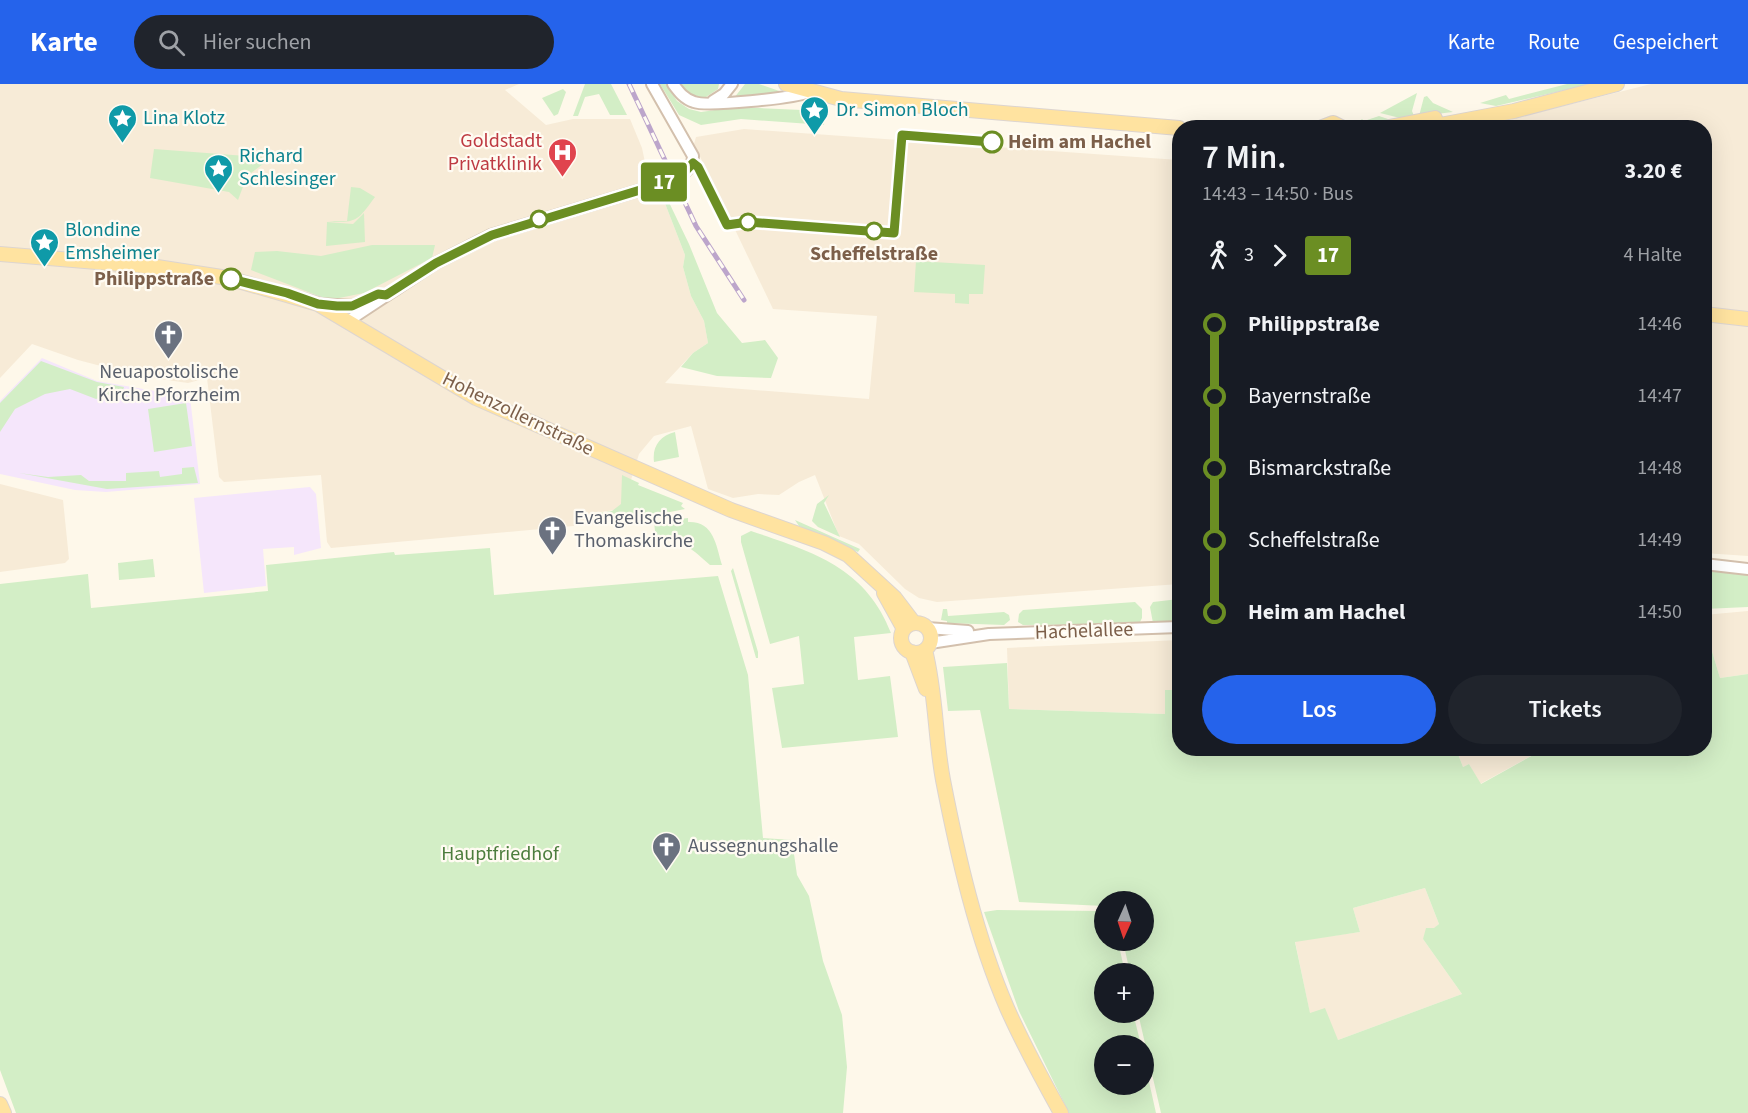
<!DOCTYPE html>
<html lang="de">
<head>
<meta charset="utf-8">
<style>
  body { margin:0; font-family:"Source Sans 3",sans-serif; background:#20242c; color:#f1f3f6; height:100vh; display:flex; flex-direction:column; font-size:22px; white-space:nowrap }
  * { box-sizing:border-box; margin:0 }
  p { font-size:20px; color:#9ea1a6 }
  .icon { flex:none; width:33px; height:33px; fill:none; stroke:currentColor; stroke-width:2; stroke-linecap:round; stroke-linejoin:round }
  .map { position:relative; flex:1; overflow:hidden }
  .panel { position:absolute; left:1172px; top:36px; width:540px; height:636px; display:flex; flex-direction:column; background:#171b24; border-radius:24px; box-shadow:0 6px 24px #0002 }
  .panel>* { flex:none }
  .badge { padding:0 12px; border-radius:4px; font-size:21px; line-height:39px }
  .needle { width:39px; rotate:183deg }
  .fabs { position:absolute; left:1094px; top:807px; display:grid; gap:12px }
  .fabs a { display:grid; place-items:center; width:60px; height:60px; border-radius:50%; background:#171b24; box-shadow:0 6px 24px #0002; font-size:30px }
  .map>.badge { position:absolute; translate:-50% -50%; box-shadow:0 0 0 3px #fff }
  .legs { display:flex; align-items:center; gap:9px; height:66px; padding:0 30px; font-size:20px }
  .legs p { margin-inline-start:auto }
  .headline { display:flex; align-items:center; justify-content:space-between; height:102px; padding:0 30px }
  h1 { font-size:33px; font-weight:600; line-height:45px }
  .cta { display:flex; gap:12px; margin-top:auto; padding:12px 30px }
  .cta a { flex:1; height:69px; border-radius:36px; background:#2563eb; color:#fff; font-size:24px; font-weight:600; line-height:69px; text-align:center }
  .cta a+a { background:#20242c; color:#f1f3f6 }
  ul { padding:0 30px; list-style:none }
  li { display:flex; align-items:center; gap:21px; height:72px; font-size:22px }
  li i { display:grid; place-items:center; width:9px; height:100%; margin:0 8px; background:currentColor }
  li i::after { content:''; width:15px; height:15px; margin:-8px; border:4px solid; border-radius:50%; background:#171b24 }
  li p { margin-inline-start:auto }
  li:first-child i { background:linear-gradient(#0000 50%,currentColor 0) }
  li:last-child i { background:linear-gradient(currentColor 50%,#0000 0) }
  header { display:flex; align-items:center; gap:36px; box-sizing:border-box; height:84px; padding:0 30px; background:#2563eb; color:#fff }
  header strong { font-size:28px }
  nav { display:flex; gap:33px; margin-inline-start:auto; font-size:21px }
  .search { width:420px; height:54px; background:#20242c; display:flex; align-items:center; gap:15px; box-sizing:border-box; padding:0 21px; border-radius:33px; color:#9ea1a6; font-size:22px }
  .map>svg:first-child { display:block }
</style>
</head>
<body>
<header>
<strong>Karte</strong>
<div class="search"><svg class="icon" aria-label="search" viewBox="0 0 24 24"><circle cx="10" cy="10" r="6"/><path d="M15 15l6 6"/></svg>Hier suchen</div>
<nav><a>Karte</a><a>Route</a><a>Gespeichert</a></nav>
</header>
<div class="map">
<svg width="1748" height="1029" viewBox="0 0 1748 1029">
  <rect width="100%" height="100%" fill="#fef8ea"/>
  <path fill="#f7ebd7" d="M0 0H519L505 6 546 41 573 35H630L642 64 646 83 653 94 656 110 661 109 685 171 683 183 691 212 704 237 708 259 693 269 665 299 869 315 877 232 773 225 694 60 696 53 744 45 1179 76V500L937 518 919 514 905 505 859 460 839 452 815 391 799 398 779 411 758 410 733 414 708 405 691 342 654 352 639 370 622 425 594 429 595 440 331 464 327 458 321 391 224 398 219 393 207 294 188 299 139 292 78 276 32 260 0 294Z
    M1651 0H1748V472L1704 469V44H1477Z
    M0 400 63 416 69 475 65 479 0 488Z
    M1748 527V590L1720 594 1711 564 1704 566V531Z
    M1179 556V606L1165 607V630L1009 625 1007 564Z
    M1456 665H1527L1531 672 1480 700 1469 680 1463 683Z
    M1425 804 1439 840 1423 855 1462 910 1338 956 1310 930 1295 857 1360 848 1353 824Z"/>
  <path fill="#f5e6fb" d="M42 274 97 297 190 313 200 400 106 408 75 406 0 390V317Z
    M310 403 316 410 321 464 294 471V463L263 465 266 502 204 509 194 414Z"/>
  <path fill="#d3eec6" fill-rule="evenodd" d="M585 0H611L627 31H610L599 10 585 13 578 32H573Z
    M660 0H666L677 17 689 25 701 28 736 23 825 27 824 41 741 35 701 41 679 31Z
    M680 0H719L718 5 703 15 692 12Z
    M745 0H759L785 9 734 14Z
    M1567 0H1591L1496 22 1480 19 1506 11 1509 15Z
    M563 5 566 8 558 30 554 32 542 14Z
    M1417 9 1412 27 1414 32 1400 34 1380 29Z
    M1427 12 1433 19 1453 28 1419 32 1424 13Z
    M1379 32 1397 38 1375 43 1352 44 1362 35 1364 37Z
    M154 65 271 74 247 92 238 116 229 108 150 94Z
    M351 103 360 104 375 113C358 136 357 140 327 137H347Z
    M664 108 689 160 717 229 742 259 765 256 778 274 771 294 717 292 681 283 693 269 708 259 704 237 691 212 683 183 685 171 661 109Z
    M364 129 365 158 326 162 327 138 353 140Z
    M372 161H435L432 174 364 209 329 216 251 186 255 168 277 167 321 172Z
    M916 177 985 181 983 210H969V220L955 219V210L914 208Z
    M41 277 97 298 124 303 123 306 96 315 70 305 45 310 15 325 0 348V319Z
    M186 319 192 362 154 368 148 325Z
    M675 348 679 373 654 378C652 362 660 352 675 348Z
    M194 383 198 399 107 405 19 389 48 393 81 391 89 397H126V389L159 387 160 393 182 390V384Z
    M622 391 639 399 638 401 683 419 681 422 685 425 620 438 596 439 594 430 612 427 621 420Z
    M829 411 824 419 840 453 818 443 812 437 817 420Z
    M688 434V438C714 437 716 461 722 481H710C692 465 681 454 656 456L654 438Z
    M795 436 860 465 858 468 799 442Z
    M751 447C814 468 866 484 891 549L854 553 858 596 890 592 898 653 782 664 772 604 804 600 799 552 770 560 741 458V452Z
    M490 464 494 511 718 492 748 591 763 754 792 756 797 791 809 812 823 877 842 931 847 983 843 1029H16L0 986V500L88 490 91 524 268 507 266 481 394 468 395 471Z
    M153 475 155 493 119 496 118 479Z
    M733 484 758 568V574H756L731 487Z
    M1710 485 1748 489V523L1704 525V517L1709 516V497L1704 496V488Z
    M1179 515V539H1153L1150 523 1153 518Z
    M1135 518 1142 525V534L1139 540 1023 541 1018 538 1019 530 1023 526Z
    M943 525H947L948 532 1004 528 1009 531 1010 536 1004 541 947 539V537L941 536Z
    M1711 564 1720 594 1748 590V1029H1161L1138 929 1143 928V890L1130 889 1123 857 1143 856V818H1104V822L1019 818 980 626 948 627 943 583 1007 579 1009 625 1165 630V606H1179V664L1456 665 1463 683 1469 680 1481 700 1535 670 1533 665 1704 664V566ZM1425 804 1439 840 1434 844H1426L1423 855 1462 910 1338 956 1325 924 1310 929 1295 858 1360 848 1353 824Z
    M997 826 1104 827V856L1118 857 1125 889 1104 890V928L1133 929 1141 961 1104 962V1000H1143V971L1156 1029H1069L1019 927 984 828Z"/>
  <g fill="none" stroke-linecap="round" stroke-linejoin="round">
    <defs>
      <path id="minor" d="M652 0 693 72 692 81 682 91
        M673 0C679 8 684 15 694 18 707 23 794 14 809 8
        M713 17 724 10 732 0
        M320 220 352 222 372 214
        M348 237 436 179 491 151 660 100
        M1704 480 1748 485
        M927 544 968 547
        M930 559 989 550 1179 543"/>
      <path id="major" d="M786 0 841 15 1179 44
        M1320 44 1333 39 1343 44
        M1384 44 1435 34
        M1424 44 1514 27 1617 0
        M0 170 157 183 228 194 318 220 476 314 731 426 824 459 848 471 895 514 914 539
        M1704 230 1748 235
        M884 509 904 545
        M901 554a15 15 0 1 1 30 0a15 15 0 1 1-30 0Z
        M925 566C936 609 935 653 943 696 958 773 976 852 1007 924 1023 960 1042 995 1061 1029
        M912 568 926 605
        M0 1020 4 1029"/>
    </defs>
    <use href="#minor" stroke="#d3c0ad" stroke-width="14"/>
    <use href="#major" stroke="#ddd5d0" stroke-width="16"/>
    <use href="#minor" stroke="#fff" stroke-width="10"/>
    <use href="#major" stroke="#ffe3a0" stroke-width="14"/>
    <defs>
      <path id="rail" d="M629 0 696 142 744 216"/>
    </defs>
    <use href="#rail" stroke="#bca5cb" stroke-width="5"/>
    <use href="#rail" stroke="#fffbf2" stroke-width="3" stroke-dasharray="9" stroke-linecap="butt"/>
    <defs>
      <path id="minor-bridge" d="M660 100 682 91"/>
    </defs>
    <use href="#minor-bridge" stroke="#d3c0ad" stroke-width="14" stroke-linecap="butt"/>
    <use href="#minor-bridge" stroke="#fff" stroke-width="10"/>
  </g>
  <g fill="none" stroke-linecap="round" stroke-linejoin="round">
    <defs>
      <path id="line-1" d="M231 195 287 209 318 220 337 222H352L378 210 386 211 436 179 492 151 660 100 682 91 693 79 698 83 727 141 748 138 894 149 902 51 992 58"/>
    </defs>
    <use href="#line-1" stroke="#fff" stroke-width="14"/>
    <use href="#line-1" stroke="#6b8e23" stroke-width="9"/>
  </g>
  <defs>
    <symbol id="sight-pin" viewBox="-11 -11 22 30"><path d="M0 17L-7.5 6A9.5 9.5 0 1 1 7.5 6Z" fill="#0f9aa8" stroke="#fffbf2"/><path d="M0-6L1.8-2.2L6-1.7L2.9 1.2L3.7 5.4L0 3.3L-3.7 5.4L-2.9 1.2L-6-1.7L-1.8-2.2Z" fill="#fff"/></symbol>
    <symbol id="hospital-pin" viewBox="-11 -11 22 30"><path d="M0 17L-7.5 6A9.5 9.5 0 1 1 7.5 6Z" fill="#e0444e" stroke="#fffbf2"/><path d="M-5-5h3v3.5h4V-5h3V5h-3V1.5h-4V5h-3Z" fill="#fff"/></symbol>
    <symbol id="church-pin" viewBox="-11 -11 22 30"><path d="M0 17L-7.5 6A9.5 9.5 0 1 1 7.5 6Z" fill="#6b7280" stroke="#fffbf2"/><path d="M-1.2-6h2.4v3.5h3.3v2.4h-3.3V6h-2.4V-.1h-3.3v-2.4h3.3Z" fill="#fff"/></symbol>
  </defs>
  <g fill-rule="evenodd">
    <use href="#sight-pin" x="798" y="10" width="33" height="45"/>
    <use href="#sight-pin" x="106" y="18" width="33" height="45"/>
    <use href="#hospital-pin" x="546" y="52" width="33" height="45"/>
    <use href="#sight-pin" x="202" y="68" width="33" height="45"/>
    <use href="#sight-pin" x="28" y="142" width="33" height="45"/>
    <use href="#church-pin" x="152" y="234" width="33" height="45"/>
    <use href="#church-pin" x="536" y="430" width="33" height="45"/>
    <use href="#church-pin" x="650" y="746" width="33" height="45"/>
  </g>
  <g fill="#fff" stroke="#6b8e23" stroke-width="3">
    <circle cx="992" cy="58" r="10"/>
    <circle cx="539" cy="135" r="8"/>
    <circle cx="748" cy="138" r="8"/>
    <circle cx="874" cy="147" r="8"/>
    <circle cx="231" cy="195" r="10"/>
  </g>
  <g text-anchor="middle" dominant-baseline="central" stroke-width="4.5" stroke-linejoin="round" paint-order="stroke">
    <g font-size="20" fill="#0d838f" stroke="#fffbf2" text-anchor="start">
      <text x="836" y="26">Dr. Simon Bloch</text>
      <text x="143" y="34">Lina Klotz</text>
      <text x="239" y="72">Richard<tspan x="239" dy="23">Schlesinger</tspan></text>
      <text x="65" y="146">Blondine<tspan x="65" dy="23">Emsheimer</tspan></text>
    </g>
    <g font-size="20" fill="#be3a42" stroke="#fffbf2" text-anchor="end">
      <text x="542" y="57">Goldstadt<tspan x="542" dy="23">Privatklinik</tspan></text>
    </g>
    <g font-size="20" font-weight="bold" fill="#7c5f4a" stroke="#fffbf2" text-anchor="start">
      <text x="1008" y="58">Heim am Hachel</text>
      <text x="874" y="170" text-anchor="middle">Scheffelstraße</text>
      <text x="214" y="195" text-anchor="end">Philippstraße</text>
    </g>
    <g font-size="20" fill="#5b616d" stroke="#fffbf2" text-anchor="start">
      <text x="169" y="288" text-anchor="middle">Neuapostolische<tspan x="169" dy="23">Kirche Pforzheim</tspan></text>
      <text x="574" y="434">Evangelische<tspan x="574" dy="23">Thomaskirche</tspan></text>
      <text x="688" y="762">Aussegnungshalle</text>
    </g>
    <g font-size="20" fill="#7c5f4a" stroke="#fffbf2">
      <text transform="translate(518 330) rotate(26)">Hohenzollernstraße</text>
      <text transform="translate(1084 547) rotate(-2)">Hachelallee</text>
    </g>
    <g font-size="20" fill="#4c7d3d" stroke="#fffbf2">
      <text x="500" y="770">Hauptfriedhof</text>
    </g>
  </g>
</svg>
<div class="fabs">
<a><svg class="needle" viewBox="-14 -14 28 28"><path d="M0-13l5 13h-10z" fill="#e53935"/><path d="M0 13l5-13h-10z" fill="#9ea1a6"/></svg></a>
<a>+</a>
<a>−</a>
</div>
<b class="badge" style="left:664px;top:98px;background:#6b8e23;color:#fff">17</b>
<section class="panel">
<div class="headline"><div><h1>7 Min.</h1><p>14:43 – 14:50 · Bus</p></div><b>3.20 €</b></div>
<div class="legs"><svg class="icon" aria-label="walk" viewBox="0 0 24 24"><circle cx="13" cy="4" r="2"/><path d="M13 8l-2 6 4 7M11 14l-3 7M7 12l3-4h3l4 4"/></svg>3<svg class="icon" aria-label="forward" viewBox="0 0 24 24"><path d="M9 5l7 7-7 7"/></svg><b class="badge" style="background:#6b8e23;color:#fff">17</b><p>4 Halte</p></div>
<ul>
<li><i style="color:#6b8e23"></i><b>Philippstraße</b><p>14:46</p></li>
<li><i style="color:#6b8e23"></i><span>Bayernstraße</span><p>14:47</p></li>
<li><i style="color:#6b8e23"></i><span>Bismarckstraße</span><p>14:48</p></li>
<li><i style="color:#6b8e23"></i><span>Scheffelstraße</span><p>14:49</p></li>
<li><i style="color:#6b8e23"></i><b>Heim am Hachel</b><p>14:50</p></li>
</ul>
<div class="cta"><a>Los</a><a>Tickets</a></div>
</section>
</div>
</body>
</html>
